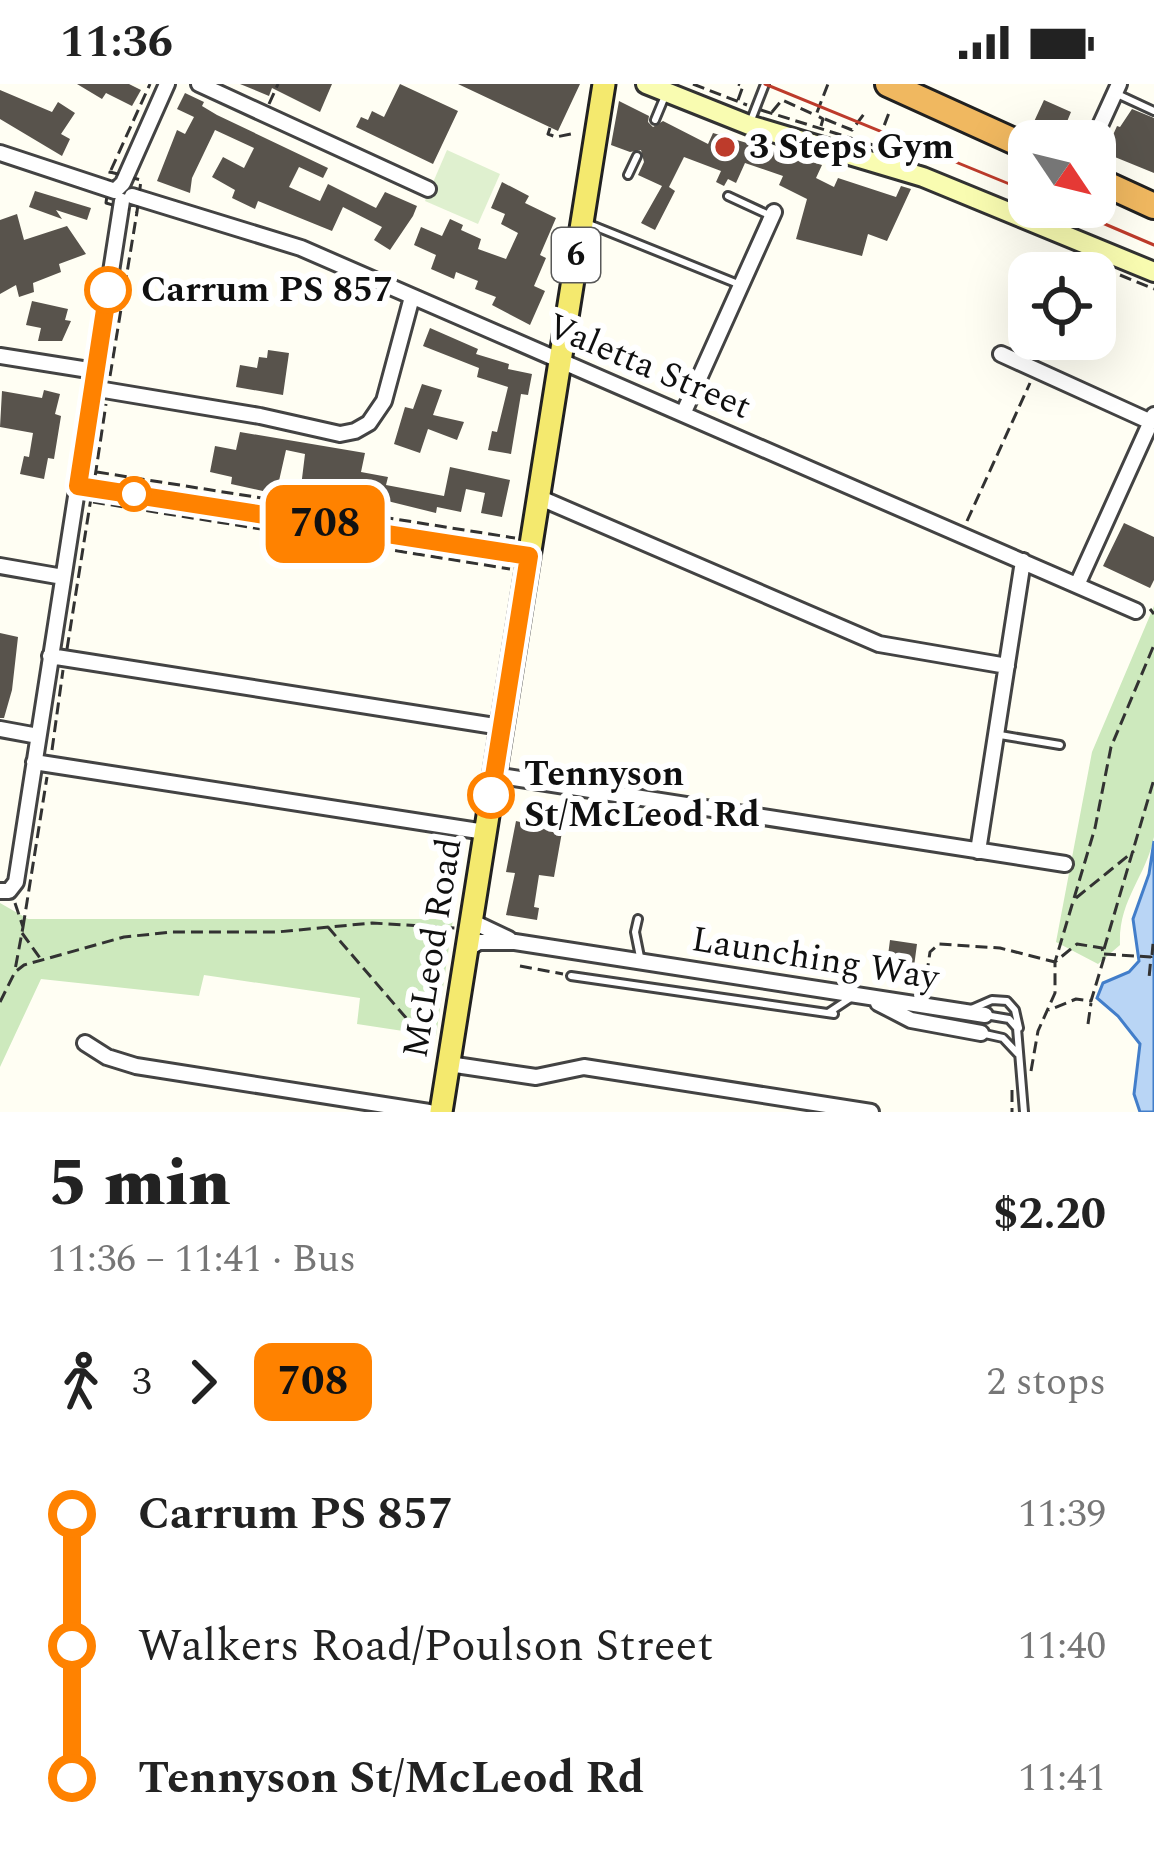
<!DOCTYPE html>
<html lang="en">
<head>
<meta charset="utf-8">
<style>
  body { margin:0; font-family:Spectral,serif; background:#f6f6f6; color:#222; height:100vh; display:flex; flex-direction:column; font-size:45px; white-space:nowrap }
  * { box-sizing:border-box; margin:0 }
  p { font-size:39px; color:#767676 }
  .icon { flex:none; width:66px; height:66px; fill:none; stroke:currentColor; stroke-width:2; stroke-linecap:round; stroke-linejoin:round }
  .map { position:relative; height:1028px; overflow:hidden }
  .side { display:flex; flex-direction:column; background:#fff; flex:1 }
  .side>* { flex:none }
  .badge { padding:0 24px; border-radius:18px; font-size:42px; line-height:78px }
  .needle { width:78px; rotate:125deg }
  .buttons { position:absolute; left:1008px; top:36px; display:grid; gap:24px }
  .buttons a { display:grid; place-items:center; width:108px; height:108px; border-radius:24px; background:#fff; box-shadow:0 12px 48px #0002; font-size:60px }
  .map>.badge { position:absolute; translate:-50% -50%; box-shadow:0 0 0 6px #fff }
  .legs { display:flex; align-items:center; gap:18px; height:132px; padding:0 48px; font-size:39px }
  .legs p { margin-inline-start:auto }
  .head { display:flex; align-items:center; justify-content:space-between; height:204px; padding:0 48px }
  h1 { font-size:66px; font-weight:800; line-height:90px }
  ul { padding:0 48px; list-style:none }
  li { display:flex; align-items:center; gap:42px; height:132px; font-size:45px }
  li i { display:grid; place-items:center; width:18px; height:100%; margin:0 15px; background:currentColor }
  li i::after { content:''; width:30px; height:30px; margin:-15px; border:9px solid; border-radius:50%; background:#fff }
  li p { margin-inline-start:auto }
  li:first-child i { background:linear-gradient(#0000 50%,currentColor 0) }
  li:last-child i { background:linear-gradient(currentColor 50%,#0000 0) }
  .status { display:flex; justify-content:space-between; align-items:center; height:84px; padding:0 60px; background:#fff; direction:ltr }
  .status svg { height:33px; fill:currentColor }
  .map>svg:first-child { display:block }
</style>
</head>
<body>
<div class="status"><b>11:36</b><svg viewBox="0 0 49 12"><path d="M0 12V9h3v3zM5 12V6h3v6zM10 12V3h3v9zM15 12V0h3v12zM26 1h20v11H26zM47 4h2v5h-2z"/></svg></div>
<div class="map">
<svg width="1154" height="1028" viewBox="0 0 1154 1028">
  <rect width="100%" height="100%" fill="#fffef3"/>
  <path fill="#cde9bd" d="M1154 522V753C1146 793 1118 816 1120 861L1098 880 1056 858 1092 668Z
    M0 819 28 835H453L436 952 357 940 360 914 204 891 199 912 41 895 0 983Z"/>
  <path fill="#dff0cf" d="M447 66 500 90 478 140 425 117Z"/>
  <path fill="#b9d5f5" stroke="#427eca" stroke-width="3" d="M1154 757V1028H1140L1134 1010 1140 960 1118 932 1097 914 1103 899 1129 888 1139 877 1133 835 1149 790Z"/>
  <path fill="#58534c" d="M77 0H129L141 6 132 22 106 9 102 15Z
    M240 0H332L320 28 272 4 269 12Z
    M400 0 458 27 433 80 356 43 361 33 368 36 372 27 384 33Z
    M458 0H580L558 47Z
    M0 6 52 28 58 18 75 29 61 50 70 55 62 72 0 35Z
    M185 9 204 18 202 22 217 31 328 84 323 94 299 83 289 103 320 117 328 100 376 124 385 108 417 122 413 132 390 166 374 156 382 143 343 123 332 147 258 117 255 125 232 114 235 106 212 93 223 73 244 84 254 64 215 46 192 94 190 109 157 97 177 46 185 50 194 33 177 25Z
    M1044 16 1071 28 1066 40 1072 43 1066 57 1032 42Z
    M619 17 649 32 648 38 653 43 663 37 708 60 713 49 822 81 816 94 834 103 838 94 896 113 901 102 911 105 887 157 868 150 862 172 796 155 807 115 779 101 783 92 745 79 736 99 728 95 724 102 716 98 721 87 684 73 669 103 675 107 655 146 641 139 662 102 638 91 644 78 641 66 630 68 611 61Z
    M1132 25 1154 34V89L1105 69 1117 42 1120 43Z
    M502 98 529 112 525 119 556 134 540 171 546 174 534 202 545 207 530 241 492 221 496 213 475 205 478 197 456 188 454 195 431 185 436 171 414 161 421 143 442 152 450 135 463 141 461 146 481 155 478 165 506 175 518 149 501 140 505 130 491 124Z
    M35 107 91 124 87 136 56 126 62 135 29 123Z
    M17 130 24 156 67 142 86 170 59 180 61 188 33 199 34 208 19 213 16 201 0 210V136Z
    M32 217 68 225 65 236 71 237 62 257H38L41 244 26 241Z
    M430 244 478 265 476 270 509 280 508 285 532 290 528 311 521 310 511 370 488 366 492 347 497 348 508 303 477 293 479 284 423 262Z
    M268 266 289 269 283 311 236 303 240 281 257 284 259 273 267 274Z
    M422 300 442 306 433 331 464 338 457 356 428 345 420 369 394 360 405 323 413 325Z
    M44 306 60 310 55 330 61 332 54 375 48 374 44 395 20 390 24 372 29 373 33 349 0 343 2 307 42 314Z
    M240 348 365 369 361 388 388 393 386 401 444 412 450 383 510 396 502 433 481 429 485 409 466 405 461 428 437 423 436 429 351 408 349 419 300 411 305 370 286 366 276 410 231 400 232 393 210 388 215 362 236 366Z
    M1124 439 1154 453V496L1150 504 1103 482Z
    M0 549 18 553 12 606 4 634H0Z
    M516 737 562 748 554 793 539 791 534 823 539 824 537 836 506 831 515 789 506 788Z
    M890 856 917 860 913 890 886 887Z"/>
  <g fill="none" stroke-linecap="round" stroke-linejoin="round">
    <defs>
      <path id="lane" d="M1115 9 1154 27
        M655 36 665 12
        M751 36 765 0
        M628 91 637 72
        M728 112 769 131
        M589 140 738 200
        M1000 651 1060 661
        M638 835 635 848 641 878
        M571 892 834 930
        M969 926 992 916 1007 917 1015 926 1019 944
        M828 929 852 913
        M985 931 1009 935 1017 944 1024 1028
        M985 950 1003 954 1018 970"/>
      <path id="street" d="M199 0 428 105
        M1093 57 1119 0
        M0 69 115 107
        M115 107 123 99 167 0
        M132 112 301 164 1136 527
        M1001 270 1151 338
        M0 272 95 287
        M92 304 260 332 340 350 355 347 369 339 384 317 412 213
        M683 330 774 128
        M78 402 529 471
        M538 413 879 560 1007 582
        M0 482 63 493
        M1077 501 1154 331
        M50 572 501 643
        M0 645 38 652
        M34 678 485 748
        M494 691 1065 780
        M978 767 1023 477
        M0 807H9L16 798 122 117
        M471 837 509 855
        M467 865 479 858H515L985 931
        M878 919 911 936 981 949
        M85 959 107 973 136 982 429 1028
        M449 980 536 993 584 983 871 1028"/>
      <path id="secondary" d="M646 0 749 41 923 93 1154 188"/>
      <path id="primary" d="M441 1028 604 0"/>
      <path id="highway" d="M888 0 1029 64
        M1095 95 1154 122"/>
    </defs>
    <use href="#lane" stroke="#434343" stroke-width="12"/>
    <use href="#street" stroke="#434343" stroke-width="20"/>
    <use href="#secondary" stroke="#323232" stroke-width="24"/>
    <use href="#primary" stroke="#212121" stroke-width="27"/>
    <use href="#highway" stroke="#212121" stroke-width="30"/>
    <path stroke="#323232" stroke-width="3" stroke-dasharray="12 6" stroke-linecap="butt" d="M693 0 747 21
      M738 16 743 2 738 0
      M269 20 278 0
      M761 26 918 75
      M772 28 782 16 813 30
      M825 35 852 46 864 30
      M821 42 823 35 816 31 828 0
      M550 44 548 50 556 53 576 49
      M878 58 890 26
      M111 86 150 0
      M110 88 141 96 137 128 106 119Z
      M1081 189 1088 175
      M1120 191 1154 205
      M1042 274 1051 255
      M110 292 137 128
      M97 388 515 454
      M95 393 106 320
      M93 418 510 485
      M967 437 1030 299
      M1150 525 1154 530
      M67 565 91 414
      M52 666 63 586
      M1076 814 1134 767
      M15 819 23 843 15 886
      M23 843 47 693
      M328 843 407 935 435 948
      M22 849 40 874
      M1104 865 1154 695
      M1104 870 1151 873 1149 894
      M1152 871 1153 860
      M520 882 563 890
      M924 909 930 868 939 860 1000 864 1055 878 1077 860 1102 864 1104 874 1091 917 1076 915 1049 926
      M0 918 15 888 24 881 124 853 172 848H277L372 839 456 844
      M1088 940 1091 919
      M1031 987 1038 947 1055 909V878L1095 744 1111 663 1154 561
      M1012 1006V1028"/>
    <use href="#lane" stroke="#fff" stroke-width="6"/>
    <use href="#street" stroke="#fff" stroke-width="14"/>
    <use href="#secondary" stroke="#f9fcb1" stroke-width="18"/>
    <use href="#primary" stroke="#f4e96e" stroke-width="21"/>
    <use href="#highway" stroke="#f0b860" stroke-width="24"/>
    <path stroke="#bd3b2b" stroke-width="3" d="M765 0 1029 108
      M1065 123 1154 161"/>
  </g>
  <g fill="none" stroke-linecap="round" stroke-linejoin="round">
    <defs>
      <path id="line-1" d="M108 206 78 402 529 472 491 711"/>
    </defs>
    <use href="#line-1" stroke="#fff" stroke-width="27"/>
    <use href="#line-1" stroke="#ff8200" stroke-width="18"/>
  </g>
  <circle fill="#bd3b2b" stroke="#fff" stroke-width="4.5" cx="725" cy="63" r="12"/>
  <g fill="#fff" stroke="#ff8200" stroke-width="6">
    <circle cx="108" cy="206" r="21"/>
    <circle cx="134" cy="410" r="15"/>
    <circle cx="491" cy="711" r="21"/>
  </g>
  <g text-anchor="middle" dominant-baseline="central" stroke-width="12" stroke-linejoin="round" paint-order="stroke">
    <rect fill="#fff" stroke="#585858" stroke-width="3" x="552" y="144" width="48" height="54" rx="9"/>
    <g font-size="33" font-weight="bold" fill="#101010">
      <text x="576" y="171">6</text>
    </g>
    <g font-size="36" font-weight="bold" fill="#101010" stroke="#fff" text-anchor="start">
      <text x="749" y="63">3 Steps Gym</text>
    </g>
    <g font-size="36" font-weight="bold" fill="#101010" stroke="#fff" text-anchor="start">
      <text x="141" y="206">Carrum PS 857</text>
      <text x="524" y="690">Tennyson<tspan x="524" dy="41">St/McLeod Rd</tspan></text>
    </g>
    <g font-size="36" fill="#101010" stroke="#fff">
      <text transform="translate(649 283) rotate(23)">Valetta Street</text>
      <text transform="translate(433 864) rotate(-81)">McLeod Road</text>
      <text transform="translate(815 875) rotate(9)">Launching Way</text>
    </g>
  </g>
</svg>
<div class="buttons">
<a><svg class="needle" viewBox="-14 -14 28 28"><path d="M0-13l5 13h-10z" fill="#e53935"/><path d="M0 13l5-13h-10z" fill="#767676"/></svg></a>
<a><svg class="icon" aria-label="locate" viewBox="0 0 24 24"><circle cx="12" cy="12" r="6"/><path d="M12 2v4M12 18v4M2 12h4M18 12h4"/></svg></a>
</div>
<b class="badge" style="left:325px;top:440px;background:#ff8200;color:#111">708</b>
</div>
<section class="side">
<div class="head"><div><h1>5 min</h1><p>11:36 – 11:41 · Bus</p></div><b>$2.20</b></div>
<div class="legs"><svg class="icon" aria-label="walk" viewBox="0 0 24 24"><circle cx="13" cy="4" r="2"/><path d="M13 8l-2 6 4 7M11 14l-3 7M7 12l3-4h3l4 4"/></svg>3<svg class="icon" aria-label="forward" viewBox="0 0 24 24"><path d="M9 5l7 7-7 7"/></svg><b class="badge" style="background:#ff8200;color:#111">708</b><p>2 stops</p></div>
<ul>
<li><i style="color:#ff8200"></i><b>Carrum PS 857</b><p>11:39</p></li>
<li><i style="color:#ff8200"></i><span>Walkers Road/Poulson Street</span><p>11:40</p></li>
<li><i style="color:#ff8200"></i><b>Tennyson St/McLeod Rd</b><p>11:41</p></li>
</ul>
</section>
</body>
</html>
